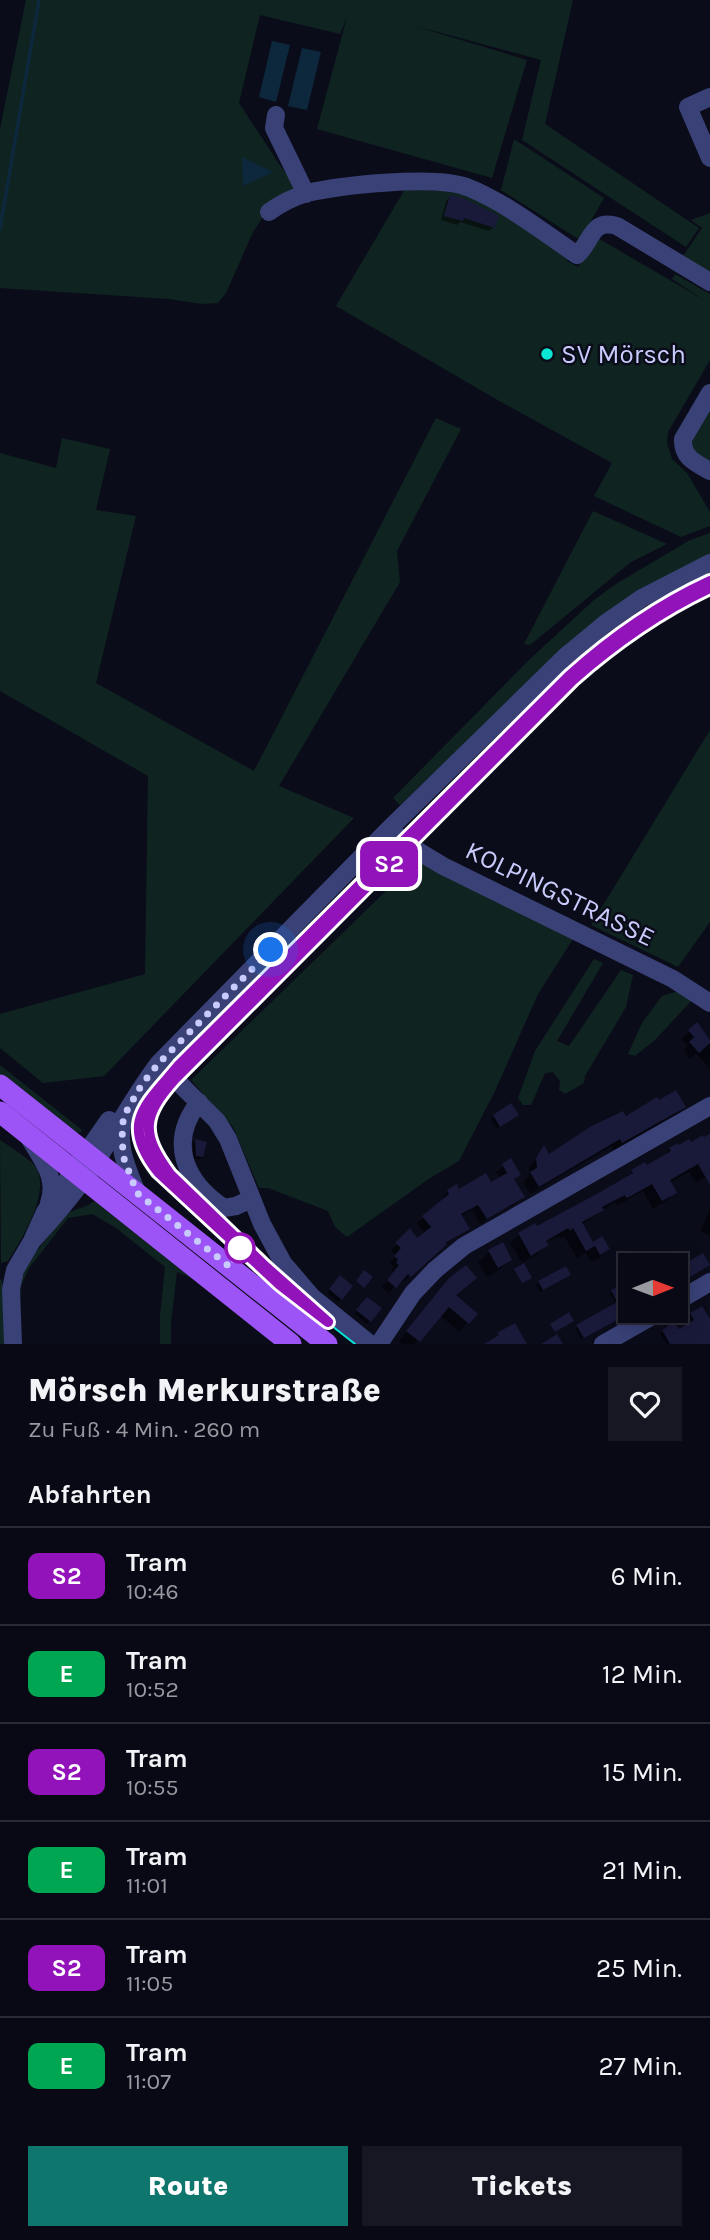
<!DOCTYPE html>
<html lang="de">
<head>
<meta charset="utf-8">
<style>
  body { margin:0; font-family:Karla,sans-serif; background:#161722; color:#f1f3f6; height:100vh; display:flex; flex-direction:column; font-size:26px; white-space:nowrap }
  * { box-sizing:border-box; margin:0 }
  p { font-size:23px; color:#989aa0 }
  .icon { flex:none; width:38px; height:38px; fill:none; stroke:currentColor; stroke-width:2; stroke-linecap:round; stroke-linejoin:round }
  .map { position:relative; height:1344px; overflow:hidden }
  .drawer { display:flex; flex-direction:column; background:#080914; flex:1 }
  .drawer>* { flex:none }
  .badge { padding:0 14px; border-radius:10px; font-size:24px; line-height:46px }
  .needle { width:46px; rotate:89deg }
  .fabs { position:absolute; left:618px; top:1253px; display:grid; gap:14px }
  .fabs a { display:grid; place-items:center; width:70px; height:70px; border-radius:0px; background:#080914; box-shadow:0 4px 18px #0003,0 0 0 2px #292a34; font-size:35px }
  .you { position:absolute; width:35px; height:35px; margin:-18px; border:5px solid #fff; border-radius:50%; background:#1a73e8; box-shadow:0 0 0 10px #1a73e833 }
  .map>.badge { position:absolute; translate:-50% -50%; box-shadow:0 0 0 4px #fff }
  h2 { padding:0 28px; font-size:26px; line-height:63px }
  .round { display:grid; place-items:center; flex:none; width:74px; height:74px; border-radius:0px; background:#161722 }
  .summary { display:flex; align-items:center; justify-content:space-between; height:119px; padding:0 28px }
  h1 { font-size:33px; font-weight:800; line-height:52px }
  .primary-button { display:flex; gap:14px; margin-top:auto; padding:14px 28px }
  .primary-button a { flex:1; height:80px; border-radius:0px; background:#0f766e; color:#fff; font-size:28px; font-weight:800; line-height:80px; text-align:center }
  .primary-button a+a { background:#161722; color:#f1f3f6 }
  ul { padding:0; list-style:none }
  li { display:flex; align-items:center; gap:21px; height:98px; padding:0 28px; border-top:2px solid #292a34 }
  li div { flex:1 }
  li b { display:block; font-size:26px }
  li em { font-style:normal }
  li .badge { min-width:77px; font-weight:700; text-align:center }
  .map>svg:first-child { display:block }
</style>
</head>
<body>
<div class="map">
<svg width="710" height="1344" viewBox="0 0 710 1344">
  <rect width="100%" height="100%" fill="#0b0c1a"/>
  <path fill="#0f2420" d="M26 0H573L545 124 699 228 686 247 522 140 541 60 408 24 527 60 492 178 317 129 347 17 340 34 260 15 239 103 281 167 299 189 276 197 253 232 226 293 218 303 202 304 169 299 0 288V129Z
    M514 139 604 198 580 240 501 190Z
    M405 189 451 191 494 205 569 255 567 261 578 267 596 237 704 300 672 279 675 274 710 294V360L668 432 667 443 672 459 687 473 710 512V526L681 537 594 496 612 463 501 402 336 306Z
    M710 213V273L683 256 702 228 691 220Z
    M710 407V464L700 458 691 447 695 433Z
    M436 418 461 429 397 551 400 582 279 786 354 818 104 1076 43 1083 0 1048V1014L145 974 148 776 0 691V453L56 468 62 438 110 449 96 510 136 516 96 683 254 771Z
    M593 511 667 544 631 562 530 645 524 644Z
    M710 533V556L569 644 400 805 393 798 530 659 594 600 616 584 690 540Z
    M710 730V922L678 967 591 925Z
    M421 857 573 939 538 994 495 1091 459 1161 430 1178 347 1237 335 1227 328 1211 268 1188H259L233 1127 191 1080Z
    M594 959 603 963 557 1041 569 1046 621 970 633 975 626 1007 585 1076 584 1083 565 1094 559 1090 560 1081 553 1072 545 1073 531 1105H523L518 1098 535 1051Z
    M679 991 694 998 655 1040 635 1056 628 1054 642 1023 662 996Z
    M0 1065 82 1130 80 1133 70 1130 0 1076Z
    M0 1140C7 1145 31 1160 35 1166 52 1190 22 1239 8 1261L1 1263Z
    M94 1201 102 1205 192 1278 177 1272 171 1323V1344H160V1316L165 1267 116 1228 92 1214 68 1218 29 1268 21 1286 19 1327V1280L27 1263 67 1214C76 1207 86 1209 94 1201Z
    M0 1279 2 1281 5 1324 10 1344H0Z"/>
  <path fill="#0d283d" d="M272 41 290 45 276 102 259 97Z
    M302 48 321 52 307 110 288 106Z
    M242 157 273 172 243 186Z"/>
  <path fill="#0007" d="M450 197 494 227 489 231 460 222 457 225 441 220 446 201Z
    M697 1024 710 1043V1068L696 1054 690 1059 683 1050 688 1046 681 1039Z
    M510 1105 513 1118 497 1129 491 1119Z
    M684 1106 676 1114 614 1150 612 1146 530 1194 523 1182 529 1176V1167L544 1148 549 1156 625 1118Z
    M710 1138V1175L696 1183 689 1172 669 1183 675 1192 666 1201 653 1209 643 1191 617 1206 615 1202 581 1225 592 1245 608 1249 599 1258 591 1262 586 1253 577 1258 564 1236 561 1238 559 1236 545 1243 546 1245 538 1254 522 1263 510 1243 519 1235 535 1225 536 1228 623 1181 632 1172 645 1164 646 1167 661 1159 670 1149Z
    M195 1141 202 1157 199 1160 193 1158V1144Z
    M510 1161 519 1175 513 1180 522 1197 516 1203 480 1224 472 1210 460 1216 467 1228 461 1234 444 1245 403 1282 401 1279 389 1293 382 1287 394 1273 391 1270 394 1267 389 1263 396 1256 391 1250 410 1231 417 1240 425 1234 417 1223 443 1200 442 1198 448 1191 490 1185 501 1179 496 1172Z
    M710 1209V1236L700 1231Z
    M489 1252 510 1260 499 1270 487 1277 478 1262Z
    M569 1275 540 1292 536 1285 539 1282Z
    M341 1277 351 1286 338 1302 327 1293Z
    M630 1283V1311H632L581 1339 575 1328 616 1305 610 1293Z
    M441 1289 454 1296 475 1314 459 1332 440 1315 415 1344H402L399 1341Z
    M365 1302 380 1309 367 1324 355 1314Z
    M701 1308 710 1323V1344H667L660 1334 663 1331 678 1332 692 1323 688 1317Z"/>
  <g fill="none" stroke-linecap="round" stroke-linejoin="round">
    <path stroke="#0d283d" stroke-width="3.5" d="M0 229 39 0"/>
  </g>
  <path fill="#19193a" d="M450 195 463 198 499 216 495 228 464 218 463 221 444 216Z
    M697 1022 710 1040V1043L699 1053 689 1042 694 1037 688 1030Z
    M676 1090 686 1107 622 1143 620 1139 539 1187 530 1172 537 1168 536 1158 544 1145 549 1154 590 1127 623 1111 626 1116 657 1097 659 1100Z
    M511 1103 519 1115 500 1127 493 1115Z
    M710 1134V1185L698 1164 670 1180 677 1193 662 1201 652 1184 631 1196 626 1198 625 1195 602 1207 604 1210 582 1222 593 1242 602 1236 610 1249 600 1255 595 1246 586 1251 573 1228 570 1231 568 1228 546 1241 549 1245 531 1256 518 1233 535 1223 537 1226 595 1195 633 1173 631 1170 645 1162 647 1165 671 1151 669 1148 678 1143 679 1145 689 1139 691 1142 703 1135 704 1137Z
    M195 1139 207 1142 203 1157 196 1156Z
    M511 1158 521 1175 514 1179 525 1197 487 1219 478 1205 461 1214 470 1229 445 1243 447 1244 411 1277 408 1274 396 1288 387 1280 399 1265 396 1263 398 1260 394 1256 401 1248 395 1243 410 1228 417 1238 431 1227 422 1216 449 1194 447 1190 457 1184 459 1189 486 1173 491 1182 507 1173 502 1164Z
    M503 1242 512 1260 498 1268 488 1250Z
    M703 1253 710 1265 676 1285V1269Z
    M524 1263 532 1278 522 1283 514 1269Z
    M466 1265 477 1278 456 1295 478 1314 469 1324 449 1307 420 1342 406 1331 449 1278Z
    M566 1266 571 1275 543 1290 538 1281Z
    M364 1270 373 1277 364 1288 356 1281Z
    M340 1275 353 1286 342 1300 329 1289Z
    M630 1281V1313L584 1338 576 1325 617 1302 611 1290Z
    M367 1297 382 1308 371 1322 356 1310Z
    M702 1306 710 1319V1344H670L662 1330 674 1322 679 1329 694 1320 690 1313Z
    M569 1312 574 1321 555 1332 550 1324Z
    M515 1323 527 1344H484L499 1335 497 1333Z
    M557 1334 563 1344H541Z"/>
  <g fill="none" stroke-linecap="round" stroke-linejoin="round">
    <path stroke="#394177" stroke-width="18" d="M710 97 688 107 710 158
      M276 115 274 128 306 194
      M269 212C280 204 294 197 307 193 343 185 434 175 467 187 505 202 543 232 577 255 592 242 591 218 617 226L710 282
      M710 393 683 439C682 458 696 463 710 471
      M389 829 408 845 443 866 673 979 710 1003
      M159 1063 217 1121 228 1139 262 1224 283 1263 312 1297 370 1344
      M199 1102C168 1142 184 1181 224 1208L236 1206 251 1199
      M123 1121C116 1146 128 1170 137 1193
      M30 1139C42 1160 58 1178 49 1203
      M32 1241C56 1215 78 1189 97 1160 117 1128 136 1093 159 1063L389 829 566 656 606 623 642 598 710 563
      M676 1302 710 1282
      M13 1344 11 1289 15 1270 32 1241 45 1212 109 1120
      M379 1344 413 1293 435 1270 464 1246 710 1106
      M603 1344 661 1311"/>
    <path stroke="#9d54f7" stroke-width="21" d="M0 1085 327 1344
      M0 1112 291 1344"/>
    <path stroke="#0be5d4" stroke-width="2" d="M355 1344 280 1285 201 1213 158 1172 145 1152 139 1137 140 1116 154 1093 179 1065 569 676C612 638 658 605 710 582"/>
  </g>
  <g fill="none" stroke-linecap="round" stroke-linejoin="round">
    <defs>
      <path id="line" d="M710 581C658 605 612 637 569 676L179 1065C146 1105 119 1122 158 1172L280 1285 328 1322 266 1267 170 1174C140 1133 142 1116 175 1079L573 680C615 643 659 612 710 588"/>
    </defs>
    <use href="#line" stroke="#fff" stroke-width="16"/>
    <use href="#line" stroke="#9313ba" stroke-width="10"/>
    <path stroke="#c8cbfc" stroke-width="7" stroke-dasharray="0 12.6" d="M240 1248 230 1267 137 1193 123 1156 122 1126 125 1114 142 1084 159 1063 271 950"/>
  </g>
  <circle fill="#0be5d4" stroke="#0b0c1a" stroke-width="2.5" cx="547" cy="354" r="7"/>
  <circle fill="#fff" stroke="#9313ba" stroke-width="3.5" cx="240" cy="1248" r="14"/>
  <g text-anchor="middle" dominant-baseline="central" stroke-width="5" stroke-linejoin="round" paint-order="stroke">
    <g font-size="26" fill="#c8cbfc" stroke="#0b0c1a" text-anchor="start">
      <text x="561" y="354">SV Mörsch</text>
    </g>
    <g font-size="26" fill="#c8cbfc" stroke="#0b0c1a">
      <text transform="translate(560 894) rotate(26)">KOLPINGSTRASSE</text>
    </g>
  </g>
</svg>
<div class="fabs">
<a><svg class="needle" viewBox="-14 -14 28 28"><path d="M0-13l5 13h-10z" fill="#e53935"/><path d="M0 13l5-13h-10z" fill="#989aa0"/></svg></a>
</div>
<div class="you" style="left:271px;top:950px"></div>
<b class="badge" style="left:389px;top:864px;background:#9313ba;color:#fff">S2</b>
</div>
<section class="drawer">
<div class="summary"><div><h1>Mörsch Merkurstraße</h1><p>Zu Fuß · 4 Min. · 260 m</p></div><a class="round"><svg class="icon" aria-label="heart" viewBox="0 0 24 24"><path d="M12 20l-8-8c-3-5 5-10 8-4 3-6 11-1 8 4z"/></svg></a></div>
<h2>Abfahrten</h2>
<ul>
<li><span class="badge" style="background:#9313ba;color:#fff">S2</span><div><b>Tram</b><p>10:46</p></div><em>6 Min.</em></li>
<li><span class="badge" style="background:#00a651;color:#fff">E</span><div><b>Tram</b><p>10:52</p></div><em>12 Min.</em></li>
<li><span class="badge" style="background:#9313ba;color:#fff">S2</span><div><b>Tram</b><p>10:55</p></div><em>15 Min.</em></li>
<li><span class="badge" style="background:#00a651;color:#fff">E</span><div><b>Tram</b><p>11:01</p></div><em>21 Min.</em></li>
<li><span class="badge" style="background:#9313ba;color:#fff">S2</span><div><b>Tram</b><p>11:05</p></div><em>25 Min.</em></li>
<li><span class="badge" style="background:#00a651;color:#fff">E</span><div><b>Tram</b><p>11:07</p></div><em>27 Min.</em></li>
</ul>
<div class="primary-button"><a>Route</a><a>Tickets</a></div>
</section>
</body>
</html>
